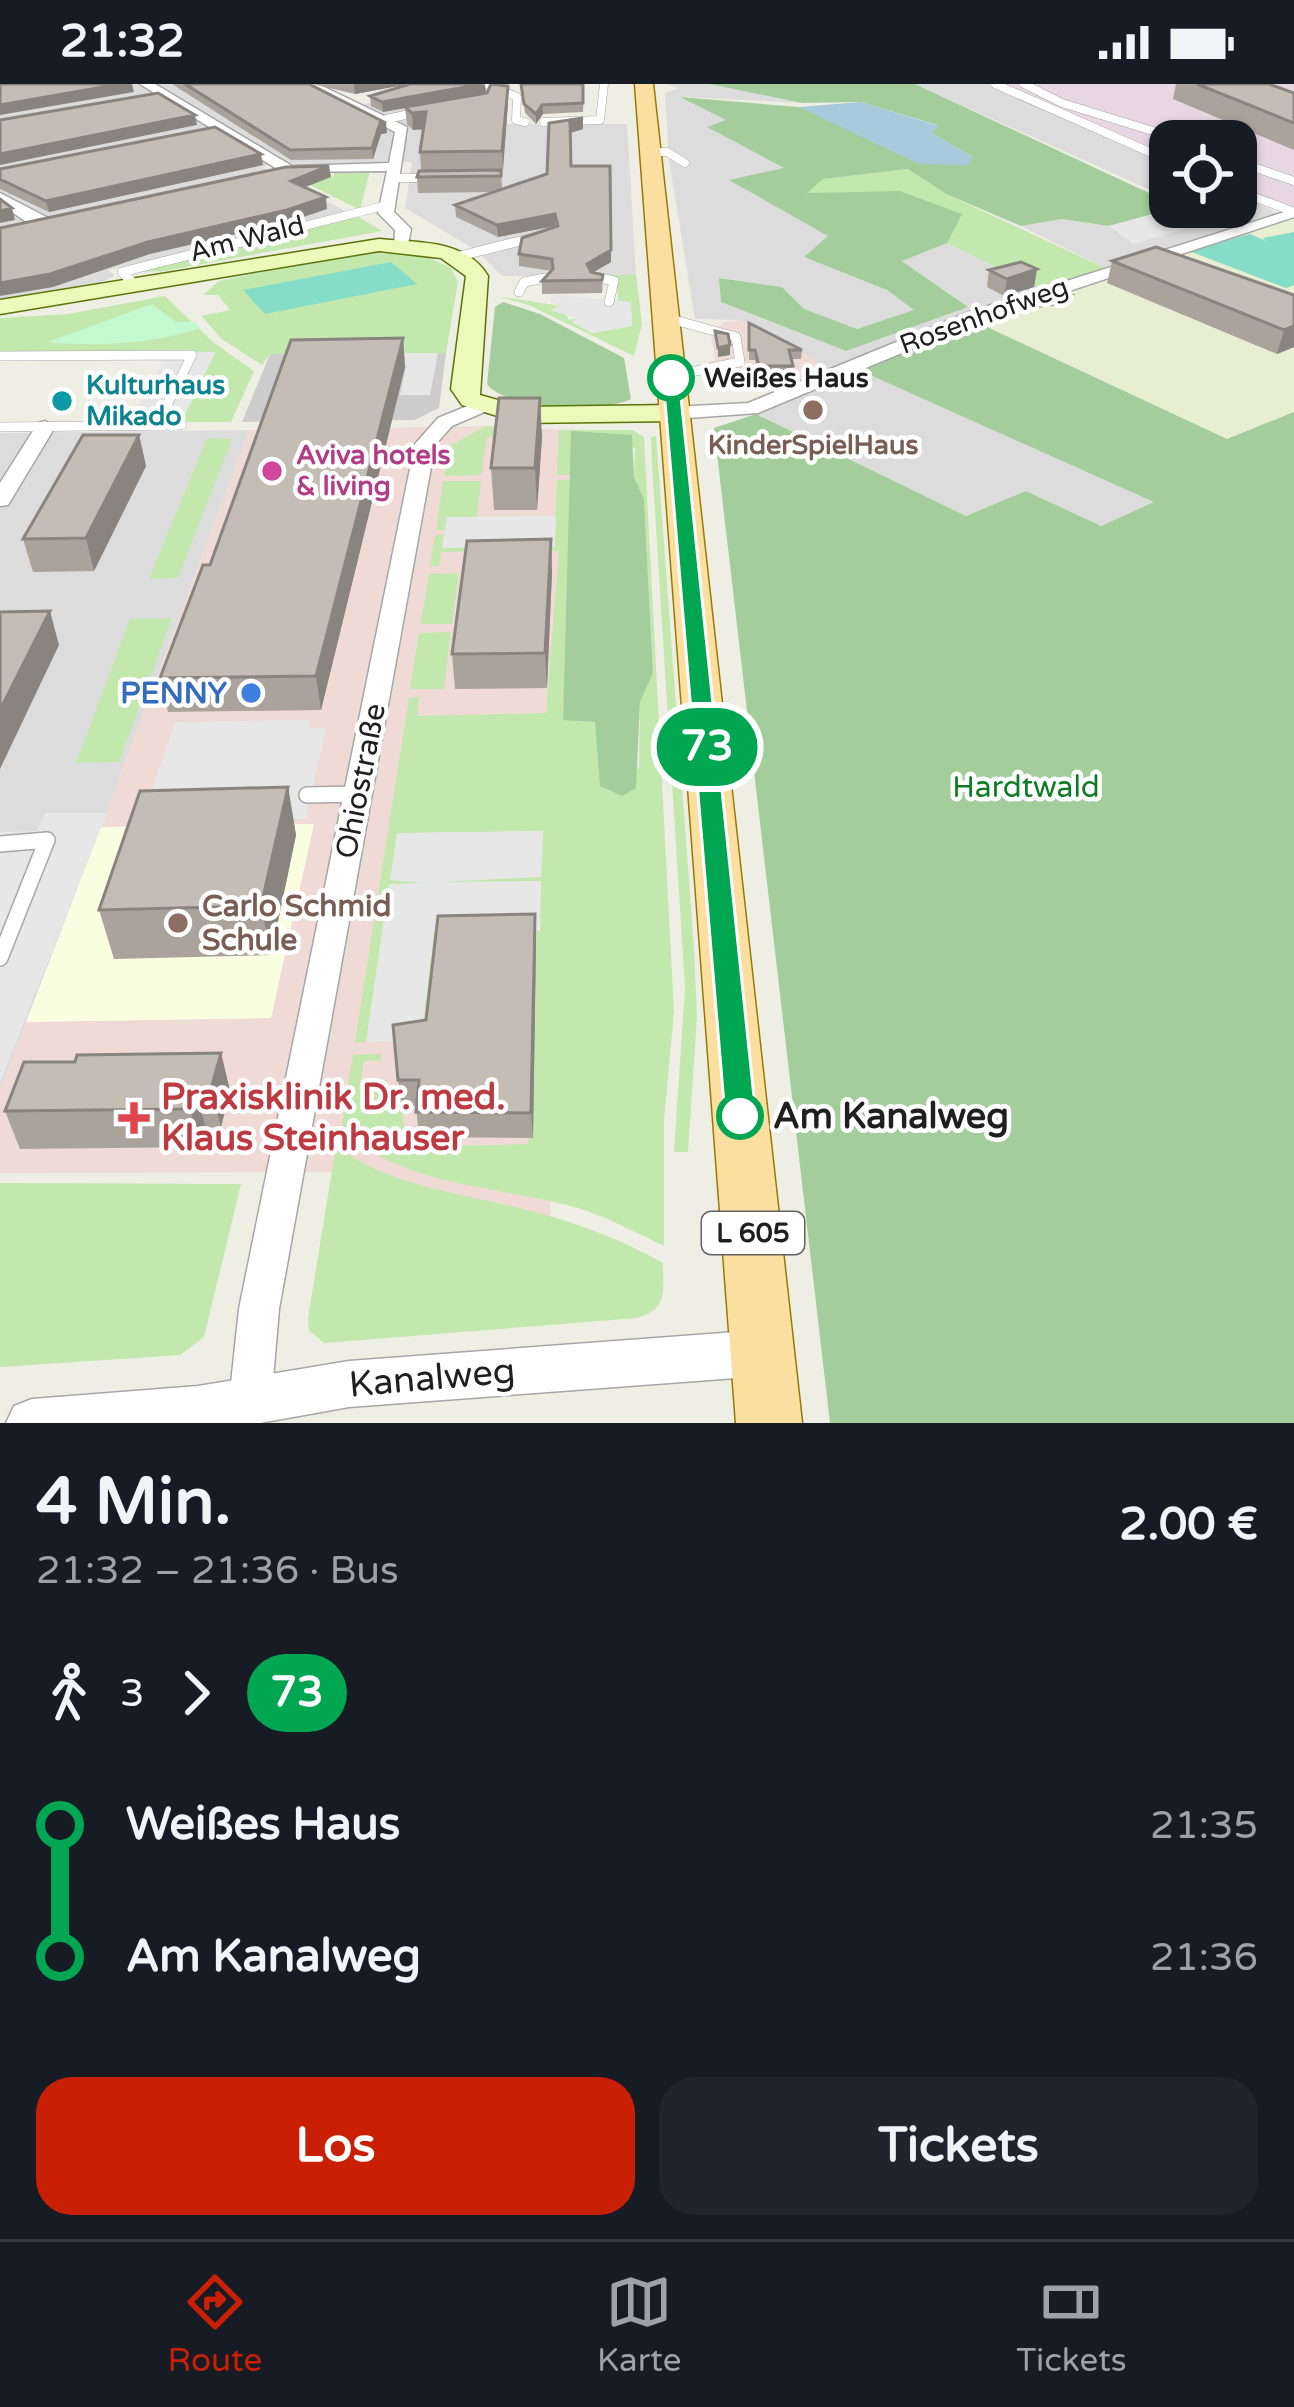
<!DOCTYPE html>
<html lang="de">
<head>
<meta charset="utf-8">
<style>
  body { margin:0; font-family:"Varela Round",sans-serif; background:#20242c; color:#f1f3f6; height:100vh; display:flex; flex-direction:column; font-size:45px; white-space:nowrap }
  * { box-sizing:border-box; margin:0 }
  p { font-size:39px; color:#9ea1a6 }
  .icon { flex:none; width:66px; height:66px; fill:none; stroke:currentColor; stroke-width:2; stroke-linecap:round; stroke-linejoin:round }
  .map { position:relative; height:1339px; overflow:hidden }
  .drawer { display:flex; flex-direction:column; background:#171b24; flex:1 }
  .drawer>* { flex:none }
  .badge { padding:0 24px; border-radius:39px; font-size:42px; line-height:78px }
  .tools { position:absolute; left:1149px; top:36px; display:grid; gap:24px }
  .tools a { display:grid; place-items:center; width:108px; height:108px; border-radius:24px; background:#171b24; box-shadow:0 3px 9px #0004; font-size:60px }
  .map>.badge { position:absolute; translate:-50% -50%; box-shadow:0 0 0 6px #fff }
  .legs { display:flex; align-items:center; gap:18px; height:132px; padding:0 36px; font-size:39px }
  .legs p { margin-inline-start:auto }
  .overview { display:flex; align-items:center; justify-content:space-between; height:204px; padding:0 36px }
  h1 { font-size:66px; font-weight:700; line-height:90px }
  .cta { display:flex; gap:24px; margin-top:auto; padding:24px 36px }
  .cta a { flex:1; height:138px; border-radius:36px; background:#c92005; color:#fff; font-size:48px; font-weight:700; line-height:138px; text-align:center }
  .cta a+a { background:#20242c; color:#f1f3f6 }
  ul { padding:0 36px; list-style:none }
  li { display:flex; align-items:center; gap:42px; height:132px; font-size:45px }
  li i { display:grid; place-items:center; width:18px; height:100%; margin:0 15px; background:currentColor }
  li i::after { content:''; width:30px; height:30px; margin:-15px; border:9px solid; border-radius:50%; background:#171b24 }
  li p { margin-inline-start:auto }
  li:first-child i { background:linear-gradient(#0000 50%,currentColor 0) }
  li:last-child i { background:linear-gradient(currentColor 50%,#0000 0) }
  .status { display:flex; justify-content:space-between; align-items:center; height:84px; padding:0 60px; background:#171b24; direction:ltr }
  .status svg { height:33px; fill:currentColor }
  .dock { display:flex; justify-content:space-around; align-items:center; height:168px; border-top:3px solid #363941; background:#171b24; font-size:33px; color:#9ea1a6 }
  .dock a { display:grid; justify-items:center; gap:6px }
  .dock .selected { color:#c92005 }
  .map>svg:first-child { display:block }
</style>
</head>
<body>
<div class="status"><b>21:32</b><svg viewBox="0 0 49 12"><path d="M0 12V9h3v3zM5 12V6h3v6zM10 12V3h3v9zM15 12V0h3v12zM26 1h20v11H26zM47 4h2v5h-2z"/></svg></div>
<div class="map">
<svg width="1294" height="1339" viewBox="0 0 1294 1339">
  <rect width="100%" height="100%" fill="#efeee5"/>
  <path fill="#dddcdc" d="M0 0H291L343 24 473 0 499 10 502 40H627L636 191 502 192 476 166 405 124 412 78 272 80 263 83 349 129 108 186 115 192 101 198 0 215Z
    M665 0H709L802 19 684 13 727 36 709 44 786 84 731 96 829 152 805 173 887 206 916 227 857 245 803 225 782 203 720 194 721 218 846 267 967 222 901 176 947 159 1041 205 829 286 738 236 695 235 669 76 665 9 679 4Z
    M915 0H991L1170 80V115Z
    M1236 109 1279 130 1105 184 1021 142 1062 135 1109 142 1179 123H1236Z
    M859 286 1156 417 1101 442 1026 407 966 432 756 330Z
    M249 346 101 743 0 1007V349Z"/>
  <path fill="#f0dad5" d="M738 236 805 270 829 286 784 306 739 307 711 292 719 288 704 281 715 276 711 250 723 238Z
    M491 342 571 346 550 1132 556 1240 334 1088 0 1089V1007L26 938 270 934 313 740 101 743 249 346Z"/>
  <path fill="#e8d7e3" d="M1001 0H1294V125L1236 101V57H1170V73Z"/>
  <path fill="#fafee0" d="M314 740 271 934 26 938 101 743Z"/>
  <path fill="#cdcdcd" d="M446 269 439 324 415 336 242 338 270 270Z"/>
  <path fill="#e8eed1" d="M1294 134V328L1227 355 972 236Z"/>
  <path fill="#c2e8ad" d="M908 85 946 110 1105 184 1041 205 947 159 961 130 900 107 805 110 823 95Z
    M335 87H370L360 126 290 91 333 93Z
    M357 132 382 147 165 187 135 188Z
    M357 168 425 172 451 184 458 198 446 269 270 270 262 281 220 254 202 232 230 226 218 211H203L219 197Z
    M596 191H636L642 240 634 272 529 221 496 212 561 222 569 236 576 234 574 239 592 249 632 242 631 219 618 218 617 198Z
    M165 212 213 258 254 287 231 338H179L171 332 185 330 215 269 0 270V234L68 230Z
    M486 342 543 346V353H487L481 391 444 392 451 361Z
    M559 346H632L644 353 674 928 664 1036V1162C636 1149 608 1133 578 1124 497 1101 407 1104 341 1046L353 971 381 970 380 976 364 977 359 1005H400L406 1063 528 1060 536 856 429 956H421L433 849 540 846 541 797 439 799 440 795 541 793 543 747 397 749 424 800H390L388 810 378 811 409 614 419 613 417 632 546 629 559 467 441 468 439 482H430L435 451H444L442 463H554L557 396H570L563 635 595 638 599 644 600 702 639 684 640 618 653 588 644 415 634 393 635 364 571 347 570 391H557Z
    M656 352 694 863 697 933 688 1068H674L685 904 652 380 651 353Z
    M207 354 232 355 178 494 149 495Z
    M443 397H481L477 433H448L445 446H436Z
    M459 489 452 540H421L429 490Z
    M172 534 119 678 76 679 130 535Z
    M451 548 444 605H410L419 549Z
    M374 837H384L366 958H355Z
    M336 1062C392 1103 457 1108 523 1125 573 1137 618 1154 663 1179 663 1207 668 1225 637 1234L324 1259 309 1247 308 1234Z
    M0 1099 241 1100 204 1253 180 1271 0 1283Z"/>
  <path fill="#a3ce9b" d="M709 0H915L1179 123 1109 142 1062 135 1021 142 946 110 908 85 823 95 807 109 900 107 962 130 947 159 902 177 968 223 846 267 721 218 719 194 782 203 804 225 857 245 914 226 887 206 804 173 828 152 729 96 784 84 707 43 726 36 680 13 799 23 973 73 931 49 937 41 861 18 802 19Z
    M503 218 540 230 624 274 631 315C604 329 506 326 487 300L495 223Z
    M972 236 1227 355 1294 328V1339H830L714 344 756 330 966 432 1026 407 1101 442 1154 418 859 286Z
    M571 347 632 351 634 393 644 415 653 589 640 618 636 704 622 712 600 702 595 638 563 636Z"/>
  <path fill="#c4f8cf" d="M152 220 176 238H195L201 244C152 260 100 263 48 258Z"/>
  <path fill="#85ddc7" d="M1294 148V201L1286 204 1189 167 1250 150 1266 157 1263 154Z
    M391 178 417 200 265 230 243 206Z"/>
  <path fill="#e7e7e7" d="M1179 123 1213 136 1134 160 1109 142Z
    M552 210 631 218V229L623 230 632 231V242L592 249 572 238 576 234 550 226 560 222 551 218Z
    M167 268H215L185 330H134Z
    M395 269H438L430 311H400L406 282 392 281Z
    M556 432 555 463 442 464 447 433Z
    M310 636 308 644H326L306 735 163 738 145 725 175 638Z
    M45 729H107L0 998V748L37 747Z
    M543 747 541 793 439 798 541 797 540 847 434 849 421 956 366 958 389 800 424 799 390 796 397 749Z"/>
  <path fill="#a7c9dc" d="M861 18 939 42 931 49 973 73 968 81 919 80 799 23Z"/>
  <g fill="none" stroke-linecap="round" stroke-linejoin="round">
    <defs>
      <path id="service-far2" d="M486 0 517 13 516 36 525 38
        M995 0 1170 77
        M1024 0 1062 19 1185 57
        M387 35 423 27
        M544 38 600 36 604 0
        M651 68H667L685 79
        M1236 77 1294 97
        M394 94H431
        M1236 106 1294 128
        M250 156 387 121
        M525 156 536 153"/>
      <path id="service-far1" d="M460 172 536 153
        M596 193 614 197 609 218
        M133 199 122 188 261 153
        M519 208 524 198 546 194
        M667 234 736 253 740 278 671 292
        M0 272 192 271 157 341
        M0 343 182 341"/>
      <path id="service" d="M307 711 358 710
        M0 760 47 756 0 874"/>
      <path id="minor" d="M140 0H155L292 82 389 79 395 48 302 0H318L407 43 394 128 411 145 408 160 394 163 395 146 378 129 387 87 282 88Z
        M0 109 52 136 44 141 25 137 0 120Z
        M1294 125V133L981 236 758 329 674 335 664 329 674 323 748 319 969 228Z
        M482 316 492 322 489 326 452 342 435 361 279 1225 271 1318 265 1332 250 1337 235 1332 229 1318 239 1225 415 360 438 334Z
        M45 337 55 343 8 421 0 422V399L38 339Z"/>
      <path id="tertiary" d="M763 1246 780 1253 788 1269 780 1285 763 1292 349 1323 260 1339H6L14 1322 32 1315 198 1302 349 1277Z"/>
      <path id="secondary" d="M379 155C418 159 466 155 488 192L480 311 522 323 674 321 687 329 674 337 520 339 462 321 451 305 466 192 441 174 379 167 0 230V216Z"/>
      <path id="primary" d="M635 0H653L802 1339H736Z"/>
    </defs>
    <use href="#service-far2" stroke="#a6a6a6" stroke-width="9"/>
    <use href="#service-far1" stroke="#a6a6a6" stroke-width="10"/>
    <use href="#service" stroke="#a6a6a6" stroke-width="18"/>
    <use href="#minor" stroke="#a6a6a6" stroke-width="3"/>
    <use href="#tertiary" stroke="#a6a6a6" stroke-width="3"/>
    <use href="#secondary" stroke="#5a7407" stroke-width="3"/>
    <use href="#primary" stroke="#967a04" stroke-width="3"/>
    <use href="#service-far2" stroke="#fff" stroke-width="8"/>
    <use href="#service-far1" stroke="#fff" stroke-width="9"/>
    <use href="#service" stroke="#fff" stroke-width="15"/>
    <use href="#minor" fill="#fff" fill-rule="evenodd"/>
    <use href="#tertiary" fill="#fff" fill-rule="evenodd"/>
    <use href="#secondary" fill="#edf8bb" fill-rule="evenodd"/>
    <use href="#primary" fill="#fadfa0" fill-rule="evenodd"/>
  </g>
  <path fill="#a9a39c" d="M172 0H309L387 49 381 50 373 75 291 76Z
    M312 0H409L355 10Z
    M521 0H584L583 28 543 30 536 40 525 29Z
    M1176 0H1269L1294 9V66L1173 15Z
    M486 9 508 18 503 85 421 86 420 68 423 45 413 46 407 40 405 24 383 28 371 22 370 12Z
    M549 39 583 45 570 49 571 82H610L611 178 593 188 603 191 602 209 542 210V197L552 187 519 182V170L555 142 498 153 456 133 455 121 494 108 418 109 417 93 501 86 502 105 547 90Z
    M263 81 49 128 0 105V85Z
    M1112 177 1294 211V263L1277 270 1107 199Z
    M1037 185 1034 203 1004 212 987 203 989 186Z
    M749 239 802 266 801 275H792L793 292H759L755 276H749Z
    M403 254 405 283 321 626 168 628 160 594 210 481Z
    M139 351 146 382 94 487 33 488 23 455Z
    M542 353 537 426H494L491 384Z
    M552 488 547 604 455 605 452 570Z
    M288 703 296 751 271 871 114 875 99 826Z
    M536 855 533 1054 419 1053 416 1022H402L398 996 426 936Z
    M221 969 230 1007 221 1043 206 1044 201 1063 20 1065 5 1027 75 978Z"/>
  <path fill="#89847f" d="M120 0H132L134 8 0 31V21Z
    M354 0H409L355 10Z
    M485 0 486 9 383 28 382 18Z
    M508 2V18L503 85 502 67Z
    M542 21 543 30 536 40V30Z
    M426 28 427 45 413 46 412 29Z
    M195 31 197 41 0 81V70Z
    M583 34V45L570 49V38Z
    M380 39H386L387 49 381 50 373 75 372 64Z
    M261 70 263 81 49 128 46 117Z
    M329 82 331 93 293 108 291 97Z
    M326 113 327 125 289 138 150 170 53 203 0 212V199L148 158Z
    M12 124 15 136 0 139V127Z
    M555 130V142L498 153 497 141Z
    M611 166V178L587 192V180Z
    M1037 185 1034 203 1004 212 1007 195Z
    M1070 210 1069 220 1028 225 1030 216Z
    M1294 242V263L1277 270 1284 246Z
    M403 254 405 283 321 626 316 592Z
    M730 261V271L718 273V264Z
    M540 314 542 353 537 426 535 384Z
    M139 351 146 382 94 487 86 454Z
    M551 455 552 488 547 604 545 569Z
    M50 527 59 561 0 685V626Z
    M288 703 296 751 271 871 261 822Z
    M535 830 536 855 533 1054 531 1029Z
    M221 969 230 1007 221 1043 211 1005Z
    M195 1006 206 1044 201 1063 190 1025Z"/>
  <path fill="#c4bdb5" stroke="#89847f" stroke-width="3" d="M0 0H120L0 21Z
    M185 0H309L386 39H380L372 64 290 66Z
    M410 0H482L382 18 370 12Z
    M491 0 508 2 502 67 420 68 426 28 412 29 405 23 487 9Z
    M521 0H583V19L542 21 536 30 524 20Z
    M1197 0H1269L1294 9V39Z
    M158 9 195 31 0 70V36Z
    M583 34 570 38 571 82H610L611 166 587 180 591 188 603 191 602 196 542 197 553 185 552 175 519 170 522 154 558 142 555 130 497 141 455 121 547 90 549 39Z
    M215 43 261 70 46 117 0 95V85Z
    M329 82 291 97 326 113 287 126 148 158 50 190 0 199V144L286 83Z
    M501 86V92L417 93 419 87Z
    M0 115 12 124 0 127Z
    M1156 163 1294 211V242L1284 246 1112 177Z
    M1021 178 1037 185 1007 195 989 186Z
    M1061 206 1070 210 1030 216Z
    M749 239 802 266H789L793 282H759L755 266H749Z
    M715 247 728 250 730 261 718 264Z
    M403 254 316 592 160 594 203 481H210L291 256Z
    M499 314H540L535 384H491Z
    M83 351H139L86 454 23 455Z
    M551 455 545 569 452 570 467 457Z
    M50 527 0 626V528Z
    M288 703 261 822 99 826 140 707Z
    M535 830 531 1029 416 1028 419 996H398L393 941 426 936 438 832Z
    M221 969 211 1005 195 1006 190 1025 5 1027 24 978H75L77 971Z"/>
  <path fill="#00a651" stroke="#fff" stroke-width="3" d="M671 289 679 294 756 1032 740 1044 725 1032 663 294Z"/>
  <g fill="#fff" stroke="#00a651" stroke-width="6">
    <circle cx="671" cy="294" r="21"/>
    <circle cx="740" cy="1032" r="21"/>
  </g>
  <circle fill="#0f9aa8" stroke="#fff" stroke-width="4.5" cx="62" cy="317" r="12"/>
  <g fill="#8d6e63" stroke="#fff" stroke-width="4.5">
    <circle cx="813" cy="326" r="12"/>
    <circle cx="178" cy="839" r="12"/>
  </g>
  <circle fill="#d1479c" stroke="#fff" stroke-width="4.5" cx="272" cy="387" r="12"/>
  <circle fill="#3f7fe0" stroke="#fff" stroke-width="4.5" cx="251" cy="609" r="12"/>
  <path fill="#e0444e" stroke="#fff" stroke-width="4.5" d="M128 1016h12v12h12v12h-12v12h-12v-12h-12v-12h12z"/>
  <g text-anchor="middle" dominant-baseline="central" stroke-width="9" stroke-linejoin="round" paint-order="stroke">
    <g font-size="27" fill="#1f1f1f" stroke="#fff">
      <text transform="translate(247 155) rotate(-14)">Am Wald</text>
      <text transform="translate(984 232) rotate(-20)">Rosenhofweg</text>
    </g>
    <g font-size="27" font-weight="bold" fill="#1f1f1f" stroke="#fff" text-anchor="start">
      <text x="704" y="294">Weißes Haus</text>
    </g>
    <g font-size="27" font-weight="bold" fill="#0d838f" stroke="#fff" text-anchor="start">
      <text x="86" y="301">Kulturhaus<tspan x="86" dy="31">Mikado</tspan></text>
    </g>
    <g font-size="27" font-weight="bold" fill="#785e54" stroke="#fff">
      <text x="813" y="361">KinderSpielHaus</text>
    </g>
    <g font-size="27" font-weight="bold" fill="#b23c85" stroke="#fff" text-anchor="start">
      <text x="296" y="371">Aviva hotels<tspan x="296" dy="31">&amp; living</tspan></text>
    </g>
    <rect fill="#fff" stroke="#626262" stroke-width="3" x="702" y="1128" width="102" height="42" rx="9"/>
    <g font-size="27" font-weight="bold" fill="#1f1f1f">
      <text x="753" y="1149">L 605</text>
    </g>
    <g font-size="30" font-weight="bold" fill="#366cbe" stroke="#fff" text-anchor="end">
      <text x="227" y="609">PENNY</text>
    </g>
    <g font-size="30" fill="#1f1f1f" stroke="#fff">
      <text transform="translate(361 697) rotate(-79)">Ohiostraße</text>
    </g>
    <g font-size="30" fill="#0e7c26" stroke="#fff">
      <text x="1026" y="703">Hardtwald</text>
    </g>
    <g font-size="30" font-weight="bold" fill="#785e54" stroke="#fff" text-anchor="start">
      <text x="202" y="822">Carlo Schmid<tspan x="202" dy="34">Schule</tspan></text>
    </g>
    <g font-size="36" font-weight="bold" fill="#be3a42" stroke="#fff" text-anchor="start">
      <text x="161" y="1013">Praxisklinik Dr. med.<tspan x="161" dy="41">Klaus Steinhauser</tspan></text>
    </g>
    <g font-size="36" font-weight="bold" fill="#1f1f1f" stroke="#fff" text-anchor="start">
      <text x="773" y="1032">Am Kanalweg</text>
    </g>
    <g font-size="36" fill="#1f1f1f" stroke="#fff">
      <text transform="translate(432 1294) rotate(-5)">Kanalweg</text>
    </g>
  </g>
</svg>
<div class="tools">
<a><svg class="icon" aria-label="locate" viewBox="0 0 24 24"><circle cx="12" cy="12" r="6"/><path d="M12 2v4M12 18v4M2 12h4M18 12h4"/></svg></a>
</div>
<b class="badge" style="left:707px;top:663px;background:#00a651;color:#fff">73</b>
</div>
<section class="drawer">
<div class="overview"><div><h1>4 Min.</h1><p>21:32 – 21:36 · Bus</p></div><b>2.00 €</b></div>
<div class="legs"><svg class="icon" aria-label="walk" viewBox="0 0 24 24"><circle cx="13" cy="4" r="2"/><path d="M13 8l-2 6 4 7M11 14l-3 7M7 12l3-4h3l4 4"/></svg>3<svg class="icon" aria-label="forward" viewBox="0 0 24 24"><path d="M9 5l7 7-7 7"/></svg><b class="badge" style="background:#00a651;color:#fff">73</b></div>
<ul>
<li><i style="color:#00a651"></i><b>Weißes Haus</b><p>21:35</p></li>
<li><i style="color:#00a651"></i><b>Am Kanalweg</b><p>21:36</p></li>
</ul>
<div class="cta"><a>Los</a><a>Tickets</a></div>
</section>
<nav class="dock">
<a class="selected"><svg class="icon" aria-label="directions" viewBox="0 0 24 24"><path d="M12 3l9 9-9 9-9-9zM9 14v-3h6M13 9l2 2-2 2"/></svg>Route</a>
<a><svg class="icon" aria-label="map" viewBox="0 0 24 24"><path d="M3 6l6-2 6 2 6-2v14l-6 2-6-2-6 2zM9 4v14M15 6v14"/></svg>Karte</a>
<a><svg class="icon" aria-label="tickets" viewBox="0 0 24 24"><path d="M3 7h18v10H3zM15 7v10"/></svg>Tickets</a>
</nav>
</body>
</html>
